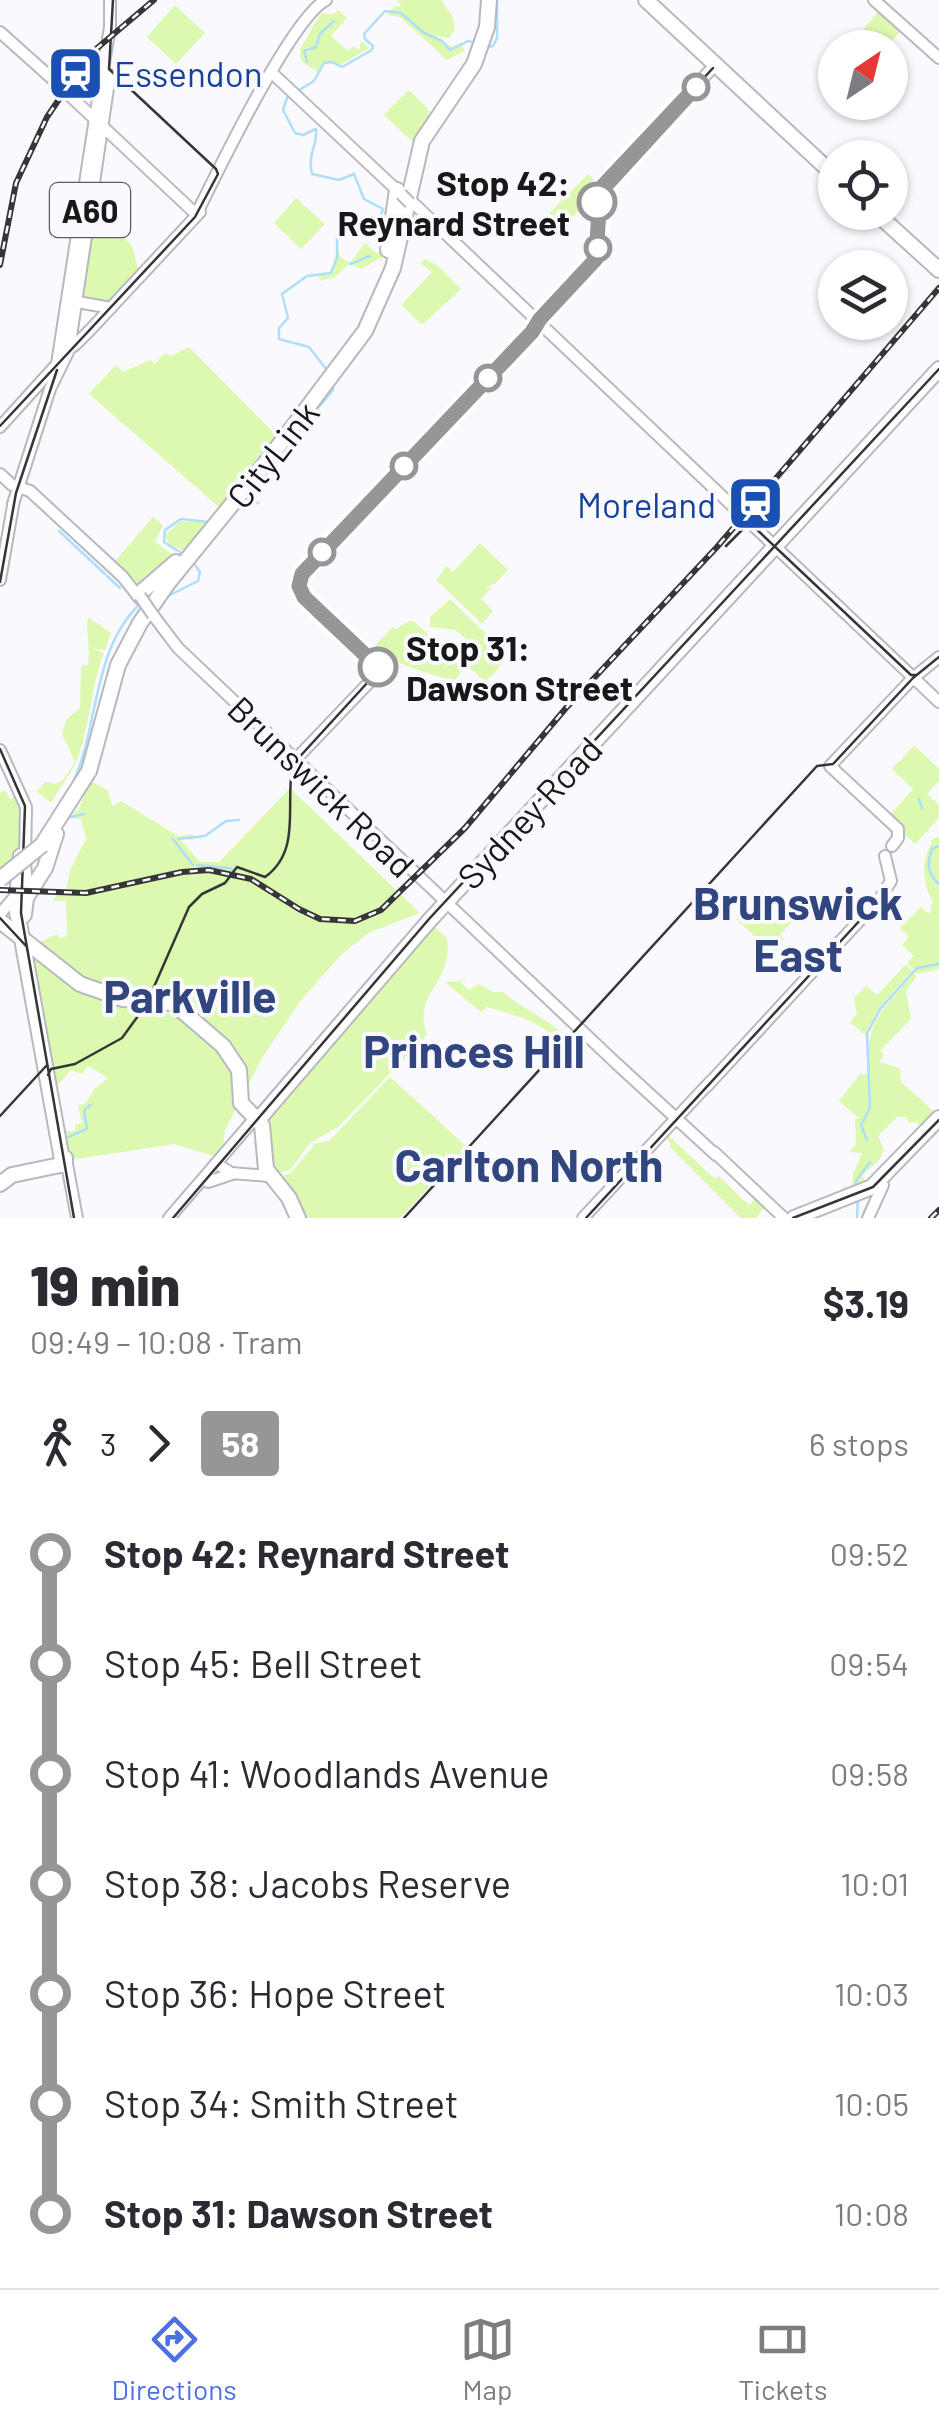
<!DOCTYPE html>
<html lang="en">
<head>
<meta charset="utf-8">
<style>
  body { margin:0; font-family:Barlow,sans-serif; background:#f7f7f7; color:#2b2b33; height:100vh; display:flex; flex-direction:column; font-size:38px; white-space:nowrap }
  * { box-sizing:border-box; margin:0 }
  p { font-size:32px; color:#7c7c81 }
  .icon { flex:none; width:55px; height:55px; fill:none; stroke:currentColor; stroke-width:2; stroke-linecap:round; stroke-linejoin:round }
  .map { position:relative; height:1218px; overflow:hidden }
  .side { display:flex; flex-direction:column; background:#fff; flex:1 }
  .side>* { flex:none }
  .badge { padding:0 20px; border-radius:8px; font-size:35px; line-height:65px }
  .needle { width:65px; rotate:35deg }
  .tools { position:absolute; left:818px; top:30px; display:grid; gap:20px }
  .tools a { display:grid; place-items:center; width:90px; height:90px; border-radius:50%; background:#fff; box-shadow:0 2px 8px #0004; font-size:50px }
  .map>.badge { position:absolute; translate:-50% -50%; box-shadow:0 0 0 5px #fff }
  .legs { display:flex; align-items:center; gap:15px; height:110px; padding:0 30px; font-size:32px }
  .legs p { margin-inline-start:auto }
  .head { display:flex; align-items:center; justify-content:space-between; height:170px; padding:0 30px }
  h1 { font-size:55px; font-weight:800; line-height:75px }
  ul { padding:0 30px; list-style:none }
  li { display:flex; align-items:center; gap:35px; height:110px; font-size:38px }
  li i { display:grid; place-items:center; width:15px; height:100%; margin:0 12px; background:currentColor }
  li i::after { content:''; width:25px; height:25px; margin:-12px; border:8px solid; border-radius:50%; background:#fff }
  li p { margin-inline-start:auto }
  li:first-child i { background:linear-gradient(#0000 50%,currentColor 0) }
  li:last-child i { background:linear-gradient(currentColor 50%,#0000 0) }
  .tabs { display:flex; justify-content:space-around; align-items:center; height:140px; border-top:2px solid #e1e1e2; background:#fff; font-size:28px; color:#7c7c81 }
  .tabs a { display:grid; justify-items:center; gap:5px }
  .tabs .current { color:#4d71e5 }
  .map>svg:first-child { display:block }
</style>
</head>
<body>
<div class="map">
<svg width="939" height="1218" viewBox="0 0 939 1218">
  <rect width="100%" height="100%" fill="#f9f9fe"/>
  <path fill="#ddf8af" d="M397 0H441L453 17 455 29 449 38 435 36 452 47 461 43 465 51 447 60 400 17 387 15 395 6 402 7Z
    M175 5 205 33 176 64 147 37Z
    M881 8 903 28 886 47 848 48Z
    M338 10 347 18 331 36 348 51 353 46 359 50 361 41 370 48 340 65 327 61 318 72 301 61 300 49 312 29 305 22 312 28 322 13 333 14Z
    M409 90 427 107 429 115 414 143 384 115Z
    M588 174 601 186 560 231 548 215Z
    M296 198 325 224 301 249 274 223Z
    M89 232C103 234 129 233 133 249 136 259 135 263 141 272L111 305 79 298Z
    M365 243 376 253 385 251 381 262 380 258 362 269 349 264 335 277 321 281 317 276 334 272 338 246 340 257 350 263Z
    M425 259 437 265 461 289 422 325 401 305 432 272 421 264Z
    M189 347 276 435 219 507 89 394 116 365 123 372 150 360 155 364 164 353 172 356Z
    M153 517 163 525 155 542 178 558 137 588 117 565 116 560Z
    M180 521 207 523 185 551 170 545 165 536Z
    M480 543 508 570 495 584 485 587 491 588 481 599 493 611 482 624 436 580 447 566 453 572Z
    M450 599 508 655 493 675 484 681 456 655 468 641 456 630 430 627V617Z
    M88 617 111 633 105 650 92 648 104 653C91 685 91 721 79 754 73 773 60 786 51 803L37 792 45 782 55 784 63 780 75 762 62 734 66 720 80 708 81 668 83 665 87 666C92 651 85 634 88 617Z
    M409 621H414L464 669 454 681C429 673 393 666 375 645L393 627 396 629Z
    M914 745 939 769V781L927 794 939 805 938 819 915 844 887 818 913 789 892 769 900 760 902 762 901 760Z
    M90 781 108 790 112 806 121 801 178 836 193 834 194 840 180 839 200 862H219L290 788 420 913 368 933 340 956 301 1000 262 1058 225 1130 222 1152 217 1157 174 1144 70 1160 65 1131H75V1125L82 1123 78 1105 86 1103 94 1089 108 1078 88 1066 82 1074 71 1070 57 1086 32 951 36 944 57 934 59 938 67 936 66 901H53L58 891 66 890 70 870 86 839 81 819 71 818 62 824 79 809Z
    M5 790 10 799 16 796 22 815 17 884 0 885V793Z
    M939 836V969L918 974 907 963 914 956 902 945 909 937 900 928 921 907 929 914 932 910 930 907 933 902C923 884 920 862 932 843L930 841Z
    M762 891 794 920 780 935 784 939 774 954 736 919Z
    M432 925 447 938C453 987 412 990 427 1035L338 1127 310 1143 290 1170 272 1174 265 1125 268 1115Z
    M906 964 912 971 879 1008 865 1035 850 1022 857 1014 854 998 866 986 876 994 879 993Z
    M914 973 917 976 906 991 911 1019 881 1050 884 1055 879 1062 900 1068 901 1082 939 1116 926 1130 916 1122 909 1123 906 1117H897L878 1136 884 1149 881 1158 862 1176 871 1186 846 1196 844 1185 851 1191 853 1174 862 1153 849 1152 856 1144 855 1119 859 1118 839 1101 860 1074H869C864 1021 882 1011 914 973Z
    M466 976 461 983 469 990 478 984 493 992H503C523 1010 547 1018 567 1037L561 1043C538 1020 517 1016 487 1007L481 1012 445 982 460 981Z
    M390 1077 465 1145V1149L400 1218H301L275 1177 290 1174 315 1144 330 1140Z
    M668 1135 715 1179 719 1176 749 1205 758 1196 767 1204 756 1218H741L670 1147 671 1144 665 1138Z"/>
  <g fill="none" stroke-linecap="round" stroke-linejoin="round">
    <path stroke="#afdef9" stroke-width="2.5" d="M487 47 493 46 497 38V0
      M307 62 304 51 316 47 320 34 334 21
      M296 92 314 81 324 63 332 62 342 67 372 50 373 46 365 39 364 34 385 11 401 13 424 33 442 41 450 50 468 41 475 43
      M288 95 283 110 295 133 303 135 316 129C318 145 307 154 312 174L339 180 354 174 364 199 383 209C376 235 356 226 337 233V257L331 273 307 276 282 294 288 318 279 328V339L309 347 326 369
      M350 264 370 256
      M293 438 333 390V381
      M243 502 258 503
      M59 531 105 574
      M183 554 164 542 165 530 181 519 208 522
      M107 576 120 588
      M168 596 198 581 200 572 193 562
      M70 789C100 731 90 650 141 603
      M919 799 922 808
      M71 817 84 814
      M173 839 193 865
      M178 839 205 836 226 821 239 820
      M939 846 932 849C927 863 927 874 939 884
      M197 865 227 868
      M229 868 234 870
      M68 1137 87 1129 84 1110 91 1105
      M867 1140 861 1125 870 1108 867 1034 880 1009 917 968 939 964
      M857 1189 856 1181 870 1162
      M857 1218 858 1197"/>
    <defs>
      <path id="major" d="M874 0 939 58
        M0 32 58 84
        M103 69 110 27V0
        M271 72 401 194
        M68 94 197 215
        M410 200 939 702
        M195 217C216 175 291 18 326 0
        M72 301 111 308
        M70 345 74 346 91 329 200 212
        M57 364 102 73
        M0 427 57 364
        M0 474 12 485 30 491 123 577 140 599
        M13 504 50 389 69 350 110 75
        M0 580 14 500
        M153 615 178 648 619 1066
        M0 750 26 807 25 860
        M295 760 381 670 303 596 299 586 302 574 595 260 599 191 715 65
        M892 846 898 838V829L830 766 913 678 939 657
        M25 863 28 894
        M879 900 891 881 885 856
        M0 914 17 894
        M617 1064 716 1155
        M707 1086 883 895
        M714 1152 784 1218
        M66 1159 77 1218
        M216 1163 231 1173 269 1176
        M208 1182 235 1173
        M169 1218 256 1117
        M583 1218 711 1081
        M868 1218 883 1185"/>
      <path id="highway" d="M646 0 835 176
        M875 212 939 270
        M388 250 397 190
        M139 594 176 562
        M42 845 89 771 118 665 140 623 168 583 268 460 365 331 393 268 422 141 474 64 487 27 489 0
        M21 856 16 906 63 1165
        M24 915 26 898 45 868 56 834
        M0 921 80 984 123 999 173 1003 223 1046 239 1070 241 1103 262 1125 266 1169 289 1198 298 1218
        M258 1120 429 921 939 369
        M0 1184 12 1175 65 1164V1158
        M794 1218 872 1187 939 1118"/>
    </defs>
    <use href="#major" stroke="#b7b8c0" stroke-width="14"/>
    <use href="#highway" stroke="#b7b8c0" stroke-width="18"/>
    <use href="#major" stroke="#fff" stroke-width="10"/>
    <use href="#highway" stroke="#fff" stroke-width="14"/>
    <path stroke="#363639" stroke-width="2.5" d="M0 426 195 217 218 174 216 169 109 69 113 0
      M726 546 746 526 752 525 911 675H916
      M0 582 16 493 57 370
      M0 749 25 806 21 913 74 1218
      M0 918 27 947
      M48 1075 51 1069 75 1064 122 1038 146 1005 189 907 202 894 225 883 237 867 265 877C303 850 284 801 293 764L379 670 302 595 299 585 301 574 531 332 536 322 595 260 599 191 713 68
      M0 1116 47 1065
      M173 1218 429 919 939 369
      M404 1218 817 766 833 764 913 678 939 657
      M586 1218 874 905
      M793 1218 873 1187 939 1120"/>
    <defs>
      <path id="rail" d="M0 265 16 183 47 117 89 55 154 0
        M0 890 86 893 182 872 209 870 251 879 299 909 320 919 355 921 381 910 465 828 566 708 717 547 939 288
        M931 1218 939 1210"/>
    </defs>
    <use href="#rail" stroke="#363639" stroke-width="6"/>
    <use href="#rail" stroke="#f9f9fe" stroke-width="2.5" stroke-dasharray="8" stroke-linecap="butt"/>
    <defs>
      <path id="major-bridge" d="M401 194 410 203
        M140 596 153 615"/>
      <path id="highway-bridge" d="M0 879 42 845"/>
    </defs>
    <use href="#major-bridge" stroke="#b7b8c0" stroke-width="14" stroke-linecap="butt"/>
    <use href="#highway-bridge" stroke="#b7b8c0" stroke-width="18" stroke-linecap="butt"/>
    <use href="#major-bridge" stroke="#fff" stroke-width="10"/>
    <use href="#highway-bridge" stroke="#fff" stroke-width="14"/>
  </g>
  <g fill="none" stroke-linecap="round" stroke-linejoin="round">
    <defs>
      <path id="line-1" d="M378 667 304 597 299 586 302 574 532 332 540 319 596 259 600 192 696 87 601 188 597 202"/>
    </defs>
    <use href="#line-1" stroke="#fff" stroke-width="22"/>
    <use href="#line-1" stroke="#969696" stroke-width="15"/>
  </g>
  <defs>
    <symbol id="station-square" viewBox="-11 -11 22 22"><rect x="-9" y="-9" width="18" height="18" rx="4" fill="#1a4fb4" stroke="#f9f9fe"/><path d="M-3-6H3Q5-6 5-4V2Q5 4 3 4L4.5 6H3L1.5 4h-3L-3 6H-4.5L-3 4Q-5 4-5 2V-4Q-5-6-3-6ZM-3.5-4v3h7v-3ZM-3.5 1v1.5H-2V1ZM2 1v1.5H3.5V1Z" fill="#fff"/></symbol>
  </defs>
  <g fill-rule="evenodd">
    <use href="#station-square" x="44" y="42" width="63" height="63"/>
    <use href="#station-square" x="724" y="472" width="63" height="63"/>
  </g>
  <g fill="#fff" stroke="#969696" stroke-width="5">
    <circle cx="696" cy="87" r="12"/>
    <circle cx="597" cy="202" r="18"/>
    <circle cx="598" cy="248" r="12"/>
    <circle cx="488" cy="378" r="12"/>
    <circle cx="404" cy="466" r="12"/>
    <circle cx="322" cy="552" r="12"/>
    <circle cx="378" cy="667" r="18"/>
  </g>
  <g text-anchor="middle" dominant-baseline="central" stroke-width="8" stroke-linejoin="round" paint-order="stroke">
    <rect fill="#f9f9fe" stroke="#5c5c5f" stroke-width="2.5" x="50" y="183" width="80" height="54" rx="8"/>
    <g font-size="32" font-weight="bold" fill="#18181b">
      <text x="90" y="210">A60</text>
    </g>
    <g font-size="35" fill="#164399" stroke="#f9f9fe" text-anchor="start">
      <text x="114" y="73">Essendon</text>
      <text x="716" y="504" text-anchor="end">Moreland</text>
    </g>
    <g font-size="35" font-weight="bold" fill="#18181b" stroke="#f9f9fe" text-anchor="end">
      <text x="570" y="182">Stop 42:<tspan x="570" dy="40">Reynard Street</tspan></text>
      <text x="406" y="647" text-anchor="start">Stop 31:<tspan x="406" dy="40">Dawson Street</tspan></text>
    </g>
    <g font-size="35" fill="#18181b" stroke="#f9f9fe">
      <text transform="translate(272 454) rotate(-52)">CityLink</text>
      <text transform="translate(322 786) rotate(44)">Brunswick Road</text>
      <text transform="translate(529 812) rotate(-47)">Sydney Road</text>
    </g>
    <g font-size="45" font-weight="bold" fill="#31457e" stroke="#f9f9fe">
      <text x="798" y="902">Brunswick<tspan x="798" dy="52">East</tspan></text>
      <text x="190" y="995">Parkville</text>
      <text x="474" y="1050">Princes Hill</text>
      <text x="529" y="1164">Carlton North</text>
    </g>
  </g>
</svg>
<div class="tools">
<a><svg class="needle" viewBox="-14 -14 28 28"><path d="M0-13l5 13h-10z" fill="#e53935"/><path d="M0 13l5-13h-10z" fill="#7c7c81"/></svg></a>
<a><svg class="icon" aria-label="locate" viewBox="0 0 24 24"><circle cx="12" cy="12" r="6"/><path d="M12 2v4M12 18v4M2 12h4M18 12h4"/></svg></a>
<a><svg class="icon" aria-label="layers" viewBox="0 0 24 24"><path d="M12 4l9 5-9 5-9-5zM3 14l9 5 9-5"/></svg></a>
</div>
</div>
<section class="side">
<div class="head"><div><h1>19 min</h1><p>09:49 – 10:08 · Tram</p></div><b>$3.19</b></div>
<div class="legs"><svg class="icon" aria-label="walk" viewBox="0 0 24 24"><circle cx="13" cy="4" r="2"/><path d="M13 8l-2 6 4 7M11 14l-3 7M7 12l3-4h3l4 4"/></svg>3<svg class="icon" aria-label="forward" viewBox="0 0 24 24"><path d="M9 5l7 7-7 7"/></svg><b class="badge" style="background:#969696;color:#fff">58</b><p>6 stops</p></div>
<ul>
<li><i style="color:#969696"></i><b>Stop 42: Reynard Street</b><p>09:52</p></li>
<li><i style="color:#969696"></i><span>Stop 45: Bell Street</span><p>09:54</p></li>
<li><i style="color:#969696"></i><span>Stop 41: Woodlands Avenue</span><p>09:58</p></li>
<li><i style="color:#969696"></i><span>Stop 38: Jacobs Reserve</span><p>10:01</p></li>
<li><i style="color:#969696"></i><span>Stop 36: Hope Street</span><p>10:03</p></li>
<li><i style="color:#969696"></i><span>Stop 34: Smith Street</span><p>10:05</p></li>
<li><i style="color:#969696"></i><b>Stop 31: Dawson Street</b><p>10:08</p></li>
</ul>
</section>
<nav class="tabs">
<a class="current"><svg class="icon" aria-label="directions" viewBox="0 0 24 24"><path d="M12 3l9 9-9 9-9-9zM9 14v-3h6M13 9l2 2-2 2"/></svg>Directions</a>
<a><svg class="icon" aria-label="map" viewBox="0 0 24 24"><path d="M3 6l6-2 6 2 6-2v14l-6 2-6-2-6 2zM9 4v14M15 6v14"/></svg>Map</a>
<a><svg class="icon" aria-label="tickets" viewBox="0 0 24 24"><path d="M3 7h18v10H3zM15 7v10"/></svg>Tickets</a>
</nav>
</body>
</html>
